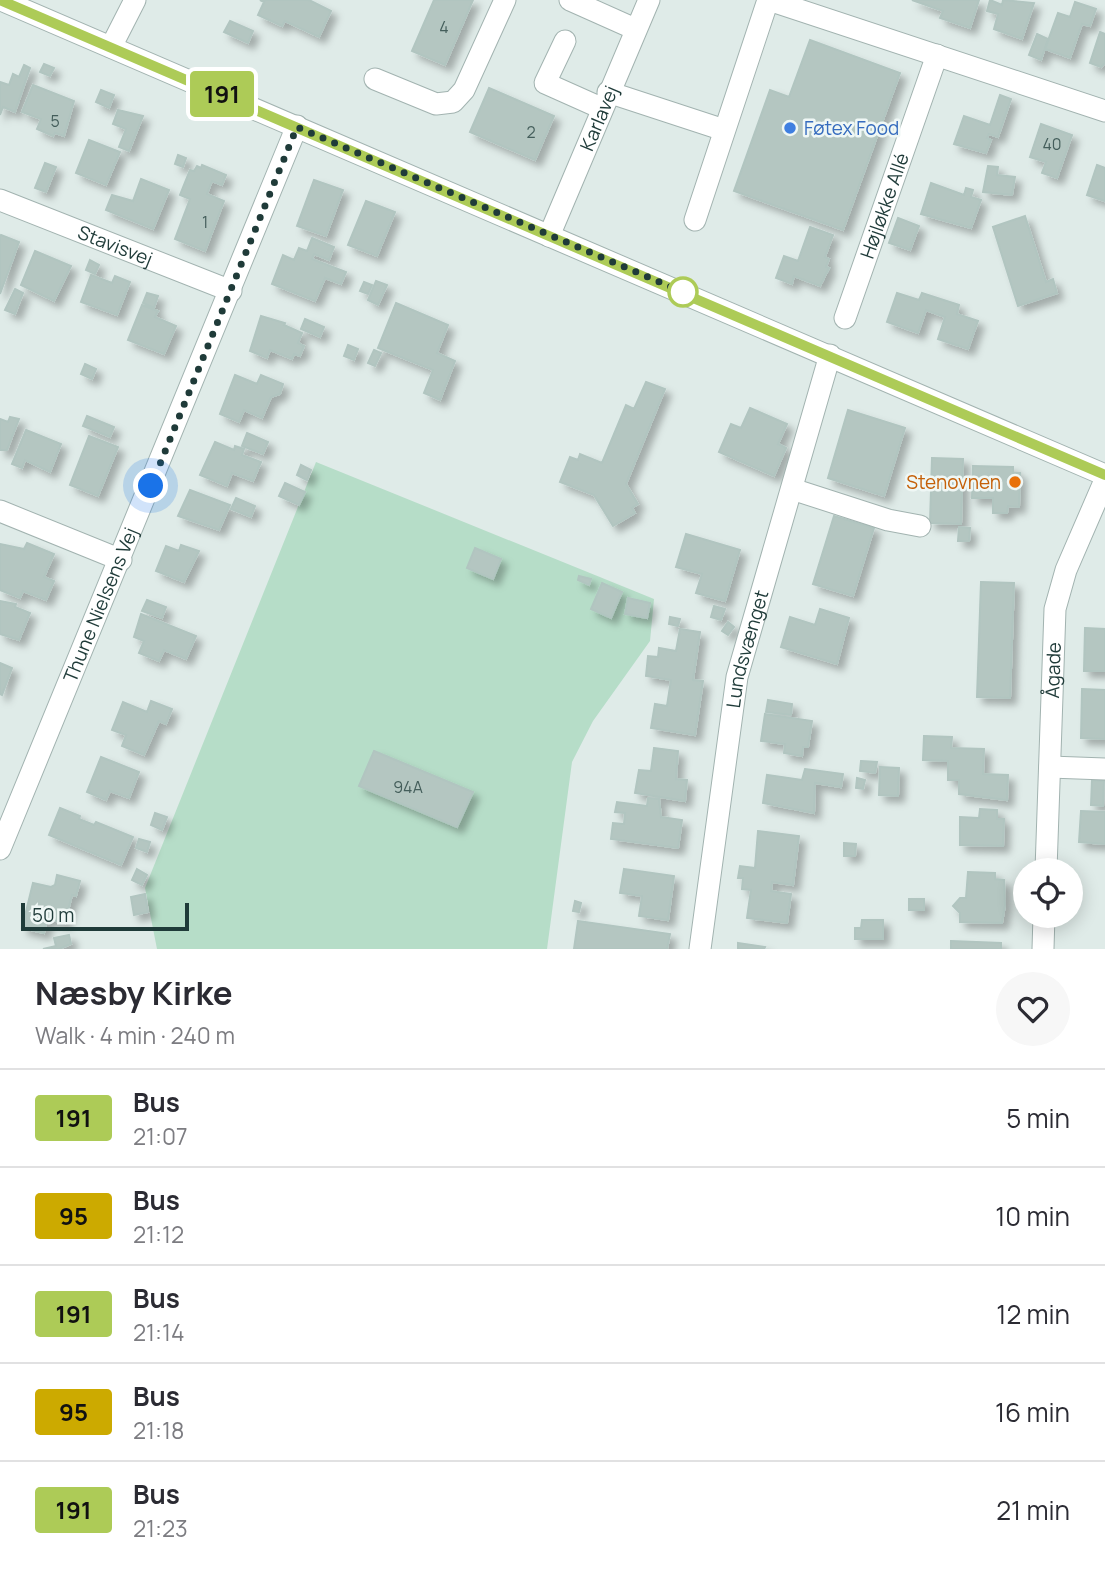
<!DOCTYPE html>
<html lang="en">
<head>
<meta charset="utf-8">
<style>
  body { margin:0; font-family:Manrope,sans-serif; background:#f7f7f7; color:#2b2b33; height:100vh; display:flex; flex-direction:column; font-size:26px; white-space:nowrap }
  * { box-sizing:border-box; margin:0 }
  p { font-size:23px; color:#7c7c81 }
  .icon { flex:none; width:38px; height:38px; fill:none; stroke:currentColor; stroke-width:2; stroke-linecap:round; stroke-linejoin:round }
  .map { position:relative; height:949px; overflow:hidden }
  .details { display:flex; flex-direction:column; background:#fff; flex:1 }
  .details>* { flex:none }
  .badge { padding:0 14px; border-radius:5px; font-size:24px; line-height:46px }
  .fabs { position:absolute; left:1013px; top:858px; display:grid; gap:14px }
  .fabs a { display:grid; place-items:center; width:70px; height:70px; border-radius:50%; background:#fff; box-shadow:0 4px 18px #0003; font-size:35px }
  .scale { position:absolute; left:21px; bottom:18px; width:168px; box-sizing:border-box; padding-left:7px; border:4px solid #1f3b39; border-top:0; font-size:19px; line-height:24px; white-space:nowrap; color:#1f3b39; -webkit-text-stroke:5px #eff7f5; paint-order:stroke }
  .you { position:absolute; width:35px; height:35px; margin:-18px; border:5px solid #fff; border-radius:50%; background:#1a73e8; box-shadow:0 0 0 10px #1a73e833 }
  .map>.badge { position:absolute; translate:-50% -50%; box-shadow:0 0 0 4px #fff }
  .round { display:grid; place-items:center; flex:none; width:74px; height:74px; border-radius:37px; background:#f7f7f7 }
  .summary { display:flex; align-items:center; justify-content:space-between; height:119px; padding:0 35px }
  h1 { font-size:33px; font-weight:700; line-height:52px }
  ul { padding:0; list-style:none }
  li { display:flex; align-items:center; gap:21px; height:98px; padding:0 35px; border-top:2px solid #e1e1e2 }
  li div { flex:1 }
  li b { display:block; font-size:26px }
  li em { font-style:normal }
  li .badge { min-width:77px; font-weight:700; text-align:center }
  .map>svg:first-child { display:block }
</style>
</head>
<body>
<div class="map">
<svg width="1105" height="949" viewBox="0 0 1105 949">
  <defs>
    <filter id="shadow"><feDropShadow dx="6" dy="6" stdDeviation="3.5" flood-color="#0004"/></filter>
  </defs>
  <rect width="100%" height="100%" fill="#dfebe8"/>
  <path fill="#b6ddc8" d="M316 462 654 599 650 641 593 721 572 762 547 949H157L145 888Z"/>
  <path fill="#b4c6c1" stroke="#b1c5c0" stroke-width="2" filter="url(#shadow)" d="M260 0H309L331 11 319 37 285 21 282 26 258 15 264 2Z
    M434 0H473L445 65 412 51Z
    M912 0H979L970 28 940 18 943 11Z
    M990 0 1002 5 1003 0 1034 3 1022 39 994 29 998 14 987 11Z
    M1075 2 1096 9 1090 26 1082 24 1070 58 1045 49 1058 13 1070 17Z
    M230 21 253 31 248 43 224 32Z
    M1100 32 1105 34V63L1101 67 1090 63Z
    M1037 34 1048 39 1041 60 1029 55Z
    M810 40 900 73 843 230 734 191 770 90 789 97Z
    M44 64 54 68 50 76 40 72Z
    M24 65 30 68 15 112 3 107 0 115V82L9 85 13 74 19 77Z
    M33 85 74 101 64 136 55 133 53 136 37 129 41 119 22 112Z
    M489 88 554 116 535 160 470 132Z
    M101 90 114 95 109 108 96 102Z
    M1000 95 1011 99 998 137 989 134 987 138 991 140 986 153 954 144 964 116 990 125Z
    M118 110 143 116 129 151 119 147 126 129 113 124Z
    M1041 124 1072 135 1057 178 1042 173 1046 162 1030 157Z
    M89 140 120 152 106 185 76 173Z
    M178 155 186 158 183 167 175 164Z
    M45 163 56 167 46 192 35 188Z
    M202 165 226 175 222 185 212 181 207 194 224 201 205 251 175 239 190 199 180 195 190 170 194 171 197 166 201 168Z
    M1097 165 1105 168V201L1087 195Z
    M988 166 998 167 997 175 1015 177 1012 195 983 192Z
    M141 179 169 190 153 229 106 210 112 195 133 201Z
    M314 180 343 190 326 236 297 226Z
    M931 183 964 195 966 188 973 190 971 197 981 200 971 228 921 214Z
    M366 201 395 212 377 256 348 245Z
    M1025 216 1046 282 1053 279 1057 293 1018 306 993 227Z
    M898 218 919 226 910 250 889 243Z
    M810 227 833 235 825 257 829 259 826 267 829 268 820 286 794 276 792 284 776 278 784 256 798 261Z
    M1 235 19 242 0 294V236Z
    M312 238 334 247 329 260 314 254 312 259 346 272 341 284 325 278 315 301 272 284 283 255 294 260 299 248 307 251Z
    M35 251 71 266 54 301 21 285Z
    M90 260 99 265 95 274 86 270Z
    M91 275 112 283 115 276 130 282 117 315 81 302Z
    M376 281 387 285 378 305 368 300Z
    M364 282 372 285 368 294 360 291Z
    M15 289 23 293 15 314 5 310Z
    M147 293 158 296 154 308 143 303Z
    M897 293 919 300 922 293 959 305 957 314 978 321 968 349 938 339 945 317 926 310 918 333 887 322Z
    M396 303 448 325 437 353 455 361 440 400 424 393 433 370 378 348Z
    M142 305 158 311 155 317 176 326 164 354 128 340Z
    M261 316 285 323 284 325 302 333 298 343 304 346 300 356 294 354 292 359 270 350 267 358 250 351Z
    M305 319 324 327 320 337 301 329Z
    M348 345 358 349 354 360 344 356Z
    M374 350 381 353 375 366 368 363Z
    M85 364 96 369 92 379 81 374Z
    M235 375 257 384 261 375 283 384 280 394 271 397 262 418 244 410 239 422 220 414Z
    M646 382 665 389 626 484 638 504 632 508 635 513 613 526 594 495 560 482 570 457 578 460 580 454 602 463 626 405 634 409Z
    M750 408 787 424 778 444 786 448 774 476 719 452 731 424 741 428Z
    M848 410 905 428 884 496 828 478Z
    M87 416 114 427 110 437 83 426Z
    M10 417 19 419 7 450H0V419L8 422Z
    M26 430 61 444 50 472 25 460 22 468 12 464Z
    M247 433 268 442 263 454 242 446Z
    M89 436 118 447 98 496 70 485Z
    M215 442 234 450 235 446 244 449 242 455 261 462 253 481 232 473 227 486 200 475Z
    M932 458 963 459 961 524 930 523Z
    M301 465 311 470 307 480 297 475Z
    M973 466 1013 467V473H1020L1019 507 1008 506 1007 513H993V498H972Z
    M285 483 305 492 299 505 279 496Z
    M190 490 230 505 219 530 178 516Z
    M236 498 255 506 251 517 231 509Z
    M834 516 874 528 853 596 813 584Z
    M959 527 970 528 969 541H958Z
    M686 534 740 550 725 601 696 593 702 574 676 567Z
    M27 543 54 554 44 577 54 581 46 600 23 591 20 598 0 590V544L24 549Z
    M181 545 199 551 184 582 156 571 166 546 179 551Z
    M475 548 501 559 493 579 467 568Z
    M579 576 591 579 589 585 578 580Z
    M981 582 1014 583 1010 698 977 697Z
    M602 583 622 592 611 618 591 609Z
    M628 598 650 603 647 618 625 614Z
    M147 600 166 607 162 618 142 611Z
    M0 601 16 604 15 607 30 613 19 640 0 634Z
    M714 606 725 609 721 620 711 617Z
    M820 609 849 618 837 664 781 647 790 617 815 625Z
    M141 614 196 636 186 659 164 650 159 661 139 653 144 641 134 637Z
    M670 617 680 619 678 626 669 624Z
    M728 622 734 627 728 635 722 631Z
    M1085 628 1105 629V671H1084Z
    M680 629 700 632 693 680 703 681 695 735 651 728 655 704 667 706 671 680 646 676 648 656 658 657 659 648 676 651Z
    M0 663 12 668 2 695 0 694Z
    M1082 689 1105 690V739L1081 738Z
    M768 700 792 704 791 715 766 712Z
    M151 701 172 709 166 724 159 721 144 755 122 746 126 735 112 730 123 702 147 712Z
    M765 714 812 721 808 747H803L802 756 784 753 785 744 761 741Z
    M924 736 952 737 951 748 984 749 983 774 1008 775 1007 800 959 794V780H948V761L923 760Z
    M654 748 678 751 676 779 687 780 685 801 635 793 639 770 651 771Z
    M374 751 473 792 457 827 359 786Z
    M101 757 139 772 129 798 110 791 106 800 87 792Z
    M861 761 877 762 875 773 860 771Z
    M880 767 899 768 898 796 879 795Z
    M805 769 843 774 841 787 815 783 814 813 763 803 767 775 802 780Z
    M857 778 865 780 863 789 856 788Z
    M1092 780 1104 781 1103 806 1091 805Z
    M648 798 659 799 661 817 682 820 678 848 611 839 613 823 624 824 625 813 615 812 617 802 647 806Z
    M60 808 80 816 79 819 94 825 96 822 133 837 121 865 49 835Z
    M980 809 997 810V819H1004L1003 846 960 845V817L979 818Z
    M1081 811 1105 812V844L1079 842Z
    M155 813 167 817 162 830 151 825Z
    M758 831 799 836 793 885 772 882 771 891 791 894 787 923 747 918 751 890 742 889 743 878H738L740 866 755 868Z
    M139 839 150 842 147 852 136 848Z
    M844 843 856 844 855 856H844Z
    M137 869 147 875 142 885 132 880Z
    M624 869 674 876 668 920 639 916 642 896 620 893Z
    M968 872 995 873V879L1004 880 1005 905 1002 923 960 922V913L953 906 960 898H966Z
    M57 875 80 881 76 896 72 895 65 923 47 919 44 933 22 928 33 883 51 887 55 885Z
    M145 894 148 912 134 915 131 897Z
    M909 899H924V910H909Z
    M575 901 581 903 579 912 573 911Z
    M862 920H883V939H855V928H861Z
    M578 921 670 934 667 949H574Z
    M69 935 71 944 59 949H43L56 946 54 938Z
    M951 941 1001 943V949H951Z
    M738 943 765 947 764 949H738Z"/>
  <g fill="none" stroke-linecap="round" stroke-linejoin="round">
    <defs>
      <g id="minor">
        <path d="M1 0 1105 475"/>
        <path d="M570 0 635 29"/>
        <path d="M769 0 1105 111"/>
        <path d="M565 41 545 83 601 108"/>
        <path d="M111 47 135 0"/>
        <path d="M375 79 436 104 453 102 464 90 505 0"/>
        <path d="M608 92 724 130"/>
        <path id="s1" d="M0 200 231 291"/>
        <path d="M695 220 768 0"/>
        <path id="s2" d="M549 236 649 0"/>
        <path id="s3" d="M845 318 937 55"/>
        <path d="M792 489 888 520 920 526"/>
        <path d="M0 511 121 560"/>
        <path d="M1050 767 1105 769"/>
        <path id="s4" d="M0 849 297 126"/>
        <path id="s5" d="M1046 870 1055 609 1066 570 1105 480"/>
        <path id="s6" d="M700 949 737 677 830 355"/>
        <path d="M1043 949 1044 915"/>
      </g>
    </defs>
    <use href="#minor" stroke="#a2b3b0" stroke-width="23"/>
    <use href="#minor" stroke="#fff" stroke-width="21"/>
  </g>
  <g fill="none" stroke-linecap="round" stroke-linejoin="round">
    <defs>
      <path id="line" d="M0 0 1105 475"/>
    </defs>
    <use href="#line" stroke="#fff" stroke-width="16"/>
    <use href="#line" stroke="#adcb57" stroke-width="10"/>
    <path stroke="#1f3b39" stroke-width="7" stroke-dasharray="0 12.6" d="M151 486 297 127 683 292"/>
  </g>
  <circle fill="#3f7fe0" stroke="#eff7f5" stroke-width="2.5" cx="790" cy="128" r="7"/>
  <circle fill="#fff" stroke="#adcb57" stroke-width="3.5" cx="683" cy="292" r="14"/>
  <circle fill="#e8710a" stroke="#eff7f5" stroke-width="2.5" cx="1015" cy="482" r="7"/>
  <g text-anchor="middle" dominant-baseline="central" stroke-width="5" stroke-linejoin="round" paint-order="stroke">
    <g font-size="16" fill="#445e5b">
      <text x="444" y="27">4</text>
      <text x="55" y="121">5</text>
      <text x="531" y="132">2</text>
      <text x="1052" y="144">40</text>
      <text x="205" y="222">1</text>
      <text x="408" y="787">94A</text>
    </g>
    <g font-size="19" fill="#1f3b39" stroke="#eff7f5">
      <text stroke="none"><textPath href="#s2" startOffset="128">Karlavej</textPath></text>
      <text stroke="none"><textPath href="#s3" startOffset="119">Højløkke Allé</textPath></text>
      <text stroke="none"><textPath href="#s1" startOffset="124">Stavisvej</textPath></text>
      <text stroke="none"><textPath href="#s4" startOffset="264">Thune Nielsens Vej</textPath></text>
      <text stroke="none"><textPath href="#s6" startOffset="304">Lundsvænget</textPath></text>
      <text stroke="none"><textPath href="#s5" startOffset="200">Ågade</textPath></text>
    </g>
    <g font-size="19" fill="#366cbe" stroke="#eff7f5" text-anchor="start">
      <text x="804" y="128">Føtex Food</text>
    </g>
    <g font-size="19" fill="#c56008" stroke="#eff7f5" text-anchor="end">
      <text x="1001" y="482">Stenovnen</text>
    </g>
  </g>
</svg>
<div class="fabs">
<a><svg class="icon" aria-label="locate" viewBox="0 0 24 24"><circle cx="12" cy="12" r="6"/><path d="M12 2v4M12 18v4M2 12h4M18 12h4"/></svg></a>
</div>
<div class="scale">50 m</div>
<div class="you" style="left:151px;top:486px"></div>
<b class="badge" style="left:222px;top:94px;background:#adcb57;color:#111">191</b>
</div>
<section class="details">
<div class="summary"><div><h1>Næsby Kirke</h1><p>Walk · 4 min · 240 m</p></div><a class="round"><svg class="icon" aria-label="heart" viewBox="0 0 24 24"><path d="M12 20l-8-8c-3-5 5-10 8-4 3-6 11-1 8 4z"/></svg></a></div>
<ul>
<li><span class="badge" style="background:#adcb57;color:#111">191</span><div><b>Bus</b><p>21:07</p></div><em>5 min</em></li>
<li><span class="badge" style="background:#ca0;color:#111">95</span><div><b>Bus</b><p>21:12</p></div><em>10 min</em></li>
<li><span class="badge" style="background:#adcb57;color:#111">191</span><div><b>Bus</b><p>21:14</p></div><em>12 min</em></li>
<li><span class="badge" style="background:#ca0;color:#111">95</span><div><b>Bus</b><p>21:18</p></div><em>16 min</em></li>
<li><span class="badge" style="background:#adcb57;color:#111">191</span><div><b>Bus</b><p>21:23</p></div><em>21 min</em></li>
</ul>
</section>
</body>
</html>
